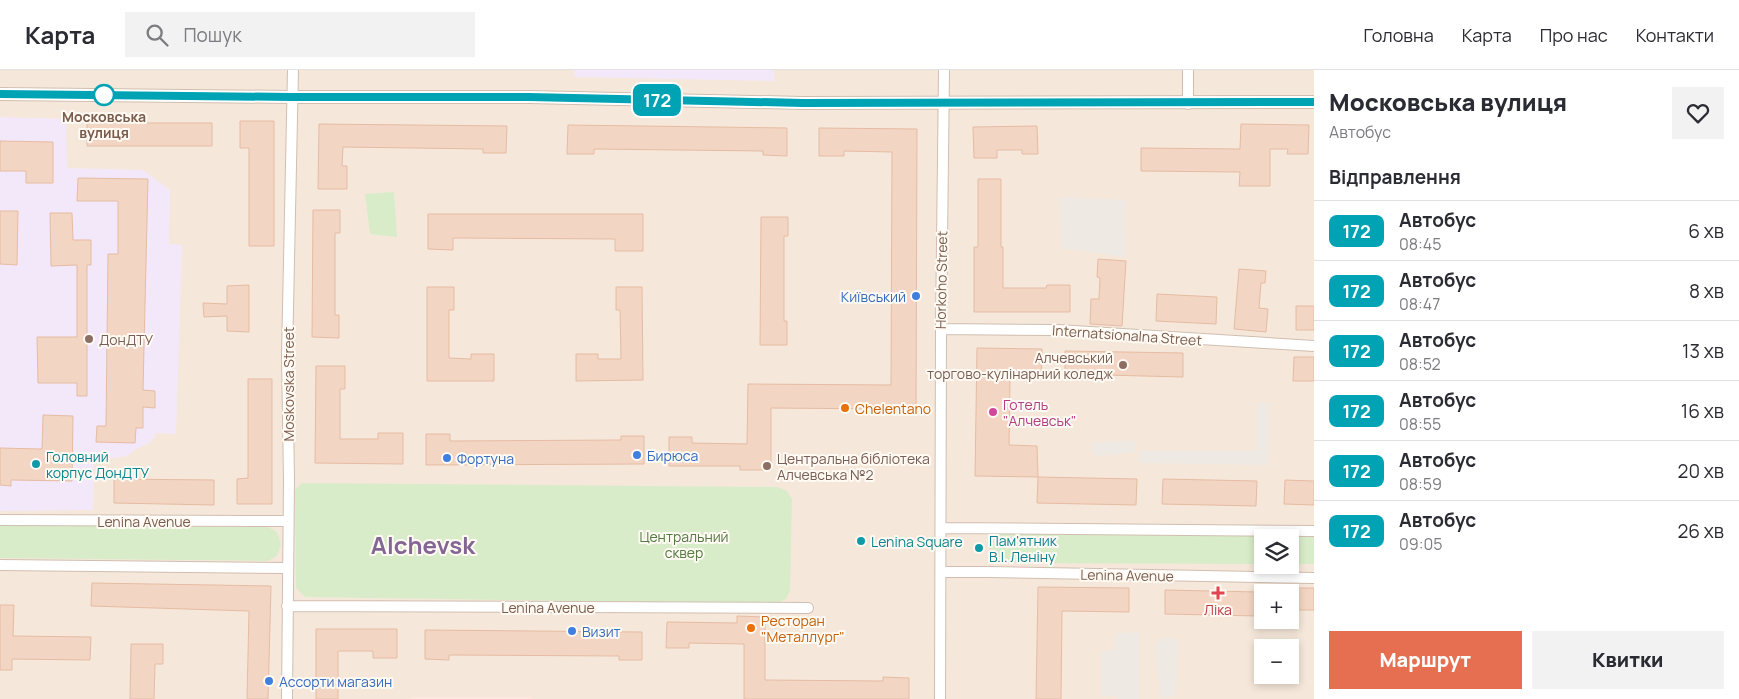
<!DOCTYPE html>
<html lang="uk">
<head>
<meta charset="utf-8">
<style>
  body { margin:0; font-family:Manrope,sans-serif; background:#f2f2f3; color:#2b2b33; height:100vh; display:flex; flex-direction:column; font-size:19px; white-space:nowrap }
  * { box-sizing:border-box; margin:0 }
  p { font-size:16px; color:#7c7c81 }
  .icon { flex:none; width:28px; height:28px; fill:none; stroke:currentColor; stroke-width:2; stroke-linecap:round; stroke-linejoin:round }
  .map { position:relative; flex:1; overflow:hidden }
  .drawer { display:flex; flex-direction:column; background:#fff; width:425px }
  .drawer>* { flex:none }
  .badge { padding:0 10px; border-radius:8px; font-size:18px; line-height:32px }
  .fabs { position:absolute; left:1254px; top:459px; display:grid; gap:10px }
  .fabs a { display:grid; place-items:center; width:45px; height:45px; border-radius:0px; background:#fff; box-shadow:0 2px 8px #0003; font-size:25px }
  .map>.badge { position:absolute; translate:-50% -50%; box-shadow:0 0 0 2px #fff }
  h2 { padding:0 15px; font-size:19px; line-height:45px }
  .round { display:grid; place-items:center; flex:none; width:52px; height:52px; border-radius:0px; background:#f2f2f3 }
  .summary { display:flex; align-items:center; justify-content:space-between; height:85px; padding:0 15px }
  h1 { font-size:24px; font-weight:800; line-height:38px }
  .action { display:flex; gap:10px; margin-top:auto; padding:10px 15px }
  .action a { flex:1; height:58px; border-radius:0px; background:#e76f51; color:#fff; font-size:20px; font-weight:800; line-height:58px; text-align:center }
  .action a+a { background:#f2f2f3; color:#2b2b33 }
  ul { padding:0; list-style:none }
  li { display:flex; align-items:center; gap:15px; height:60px; padding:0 15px; border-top:1px solid #e1e1e2 }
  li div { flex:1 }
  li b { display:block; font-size:19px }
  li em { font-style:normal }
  li .badge { min-width:55px; font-weight:700; text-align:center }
  header { display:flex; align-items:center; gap:30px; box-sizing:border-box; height:70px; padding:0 25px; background:#fff; border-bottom:1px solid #e1e1e2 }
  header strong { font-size:24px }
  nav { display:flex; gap:28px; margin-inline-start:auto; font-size:18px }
  .search { width:350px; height:45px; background:#f2f2f3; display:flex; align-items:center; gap:12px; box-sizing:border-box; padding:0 18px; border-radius:0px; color:#7c7c81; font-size:19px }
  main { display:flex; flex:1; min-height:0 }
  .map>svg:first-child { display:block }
</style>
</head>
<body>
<header>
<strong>Карта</strong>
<div class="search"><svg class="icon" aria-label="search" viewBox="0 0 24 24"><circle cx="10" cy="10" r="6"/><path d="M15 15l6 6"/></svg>Пошук</div>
<nav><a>Головна</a><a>Карта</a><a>Про нас</a><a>Контакти</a></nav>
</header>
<main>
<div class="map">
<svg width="1314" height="629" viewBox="0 0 1314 629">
  <rect width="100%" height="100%" fill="#fdf6ec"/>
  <path fill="#f5e8da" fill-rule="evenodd" d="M0 0H1314V629H0ZM1262 468H1290V495H1262ZM1262 522H1290V550H1262ZM1262 578H1290V605H1262Z"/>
  <path fill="#fde8e0" d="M411 627H532V629H411Z"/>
  <path fill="#efe9e4" d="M1059 127 1126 130 1125 187 1062 178Z
    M1257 333H1270L1268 395 1139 393V381H1257Z
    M1136 371 1135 382 1095 387 1091 372Z
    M1139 562V629H1117L1116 625 1101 627V581H1114L1116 563Z
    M1160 568 1178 569 1176 626 1161 628 1155 576Z"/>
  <path fill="#f3e8fa" d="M574 0H774V11L574 7Z
    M0 47 66 49 67 98 143 100 170 120 169 174 182 175 176 364 156 363 151 372 136 379 127 386 94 391 93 440 0 441Z"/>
  <path fill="#d8ecc9" d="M394 122 397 167 370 164 365 124Z
    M302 413 777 417 787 421 792 429 790 521 786 529 775 534 305 527 296 518 295 420Z
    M0 455 268 457 277 462 281 474 277 486 268 491 0 488Z
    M989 463 1314 466V494H1290V468H1262V494L989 493Z"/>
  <path fill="#f3d5c3" stroke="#e6bba3" d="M240 51H274V176H249V78H240Z
    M87 53H212V76H87Z
    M319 54 507 56 506 83H483V79L343 77 342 96H347V119H318Z
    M1241 54 1309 55 1308 84H1287L1288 79H1270V116H1239L1240 102 1141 101V78L1240 79Z
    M568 55 787 58V86L763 85V81L594 79V84H567Z
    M1037 56 1038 84H1022V80H997V88H974L973 57Z
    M819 58 917 59 916 343H888V339L771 338V400H740V396H669V367H692V373L747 374 748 314 891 315 892 82 844 81V86H819Z
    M0 71 53 72V113H26V101H0Z
    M78 108 148 109 143 320 155 321V338L143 337V358H136L135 373 96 372 97 356H106L108 184H118V131H77Z
    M978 109H1001V177H1003V218H1046L1047 215H1070V242H974V177H978Z
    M313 140H340V163H335V245H339V268L312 267Z
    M0 141H18L17 195 0 194Z
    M50 143H72L73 170H91V195H87V326H77V313H38L37 267H77V195L51 196Z
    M428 144H643V181H615V169L453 168V180L428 179Z
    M761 147H788V166H784V251H787V275H760Z
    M1098 189 1126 191 1122 256 1090 254 1091 229H1099L1100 208 1097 207Z
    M1239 199 1266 201 1265 213H1261L1259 238 1268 239 1266 262 1234 259Z
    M249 215V262L227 261V246L204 247 203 233 227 234V216Z
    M427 217H454V240H449V288L471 289V284H494V311H427Z
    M616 217H642L643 310 576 311V284H598V289H621L620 240H616Z
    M1157 224 1217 227 1216 254 1156 251Z
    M1296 236H1314V260H1296Z
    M977 278 1042 279 1041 309H1010L1009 375 1037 376 1038 407 975 406Z
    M1065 281 1183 283V307L1065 304Z
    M1294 287H1314V311H1293Z
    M316 296H345V319H340V369H378V363H403V394L315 393Z
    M248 309H272V434H237V409L248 408Z
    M43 345 73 346 72 411 11 410V416L0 415V378L42 379Z
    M426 364H450V371L621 370V366H644V394L426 395Z
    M1038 407 1137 409 1136 435 1037 433Z
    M114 409 214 410V435L114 433Z
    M1163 409 1257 411 1256 436 1162 434Z
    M1285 410 1314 411V435L1284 434Z
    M92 513 271 516 268 629H247L249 541 91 536Z
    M1038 517 1129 518V542L1062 541 1061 629H1036Z
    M1295 518H1314V540H1294Z
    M1165 520 1258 522V546L1165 544Z
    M0 535H14L13 566 91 567 90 590 12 589V600H0Z
    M737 546 765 547V610L883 611V607L909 608V629H744V574L689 573V578H666L667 552 737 553Z
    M316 559H397V588H373V581H338V629H316Z
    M425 560 642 562V590H619V586L449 585V590L425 589Z
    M131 574H163V594H155L154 629H130Z"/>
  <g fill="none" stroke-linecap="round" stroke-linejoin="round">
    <defs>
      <path id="minor" d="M1188 34V0
        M941 259 1058 260 1314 276
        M0 450 288 451
        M941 458 1314 461
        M0 495 287 498
        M941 502H989L1314 508
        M287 536 808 538
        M287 629 289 410 287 286 293 0
        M940 629 941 259 944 0"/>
      <path id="tertiary" d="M0 24 292 27H529L803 33 1314 32"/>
    </defs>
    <use href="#minor" stroke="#d1beb0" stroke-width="12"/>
    <use href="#tertiary" stroke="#d1beb0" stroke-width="14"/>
    <use href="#minor" stroke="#fff" stroke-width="10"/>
    <use href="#tertiary" stroke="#fff" stroke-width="12"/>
  </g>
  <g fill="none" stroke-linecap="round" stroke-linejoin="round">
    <defs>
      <path id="line" d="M0 24 292 27H529L803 33 1314 32"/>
    </defs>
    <use href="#line" stroke="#fff" stroke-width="11"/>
    <use href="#line" stroke="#00a3b4" stroke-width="8"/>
  </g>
  <circle fill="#fff" stroke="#00a3b4" stroke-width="2.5" cx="104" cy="25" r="10"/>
  <g fill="#3f7fe0" stroke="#fffaf3" stroke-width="2">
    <circle cx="916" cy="226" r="5"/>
    <circle cx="637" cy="385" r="5"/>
    <circle cx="447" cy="388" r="5"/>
    <circle cx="572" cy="561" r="5"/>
    <circle cx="269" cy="611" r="5"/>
  </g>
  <g fill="#8d6e63" stroke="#fffaf3" stroke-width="2">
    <circle cx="89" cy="269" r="5"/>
    <circle cx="1123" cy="295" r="5"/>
    <circle cx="767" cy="396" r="5"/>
  </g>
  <g fill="#e8710a" stroke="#fffaf3" stroke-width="2">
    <circle cx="845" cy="338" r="5"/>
    <circle cx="751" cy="558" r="5"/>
  </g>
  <circle fill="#d1479c" stroke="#fffaf3" stroke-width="2" cx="993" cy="342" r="5"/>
  <g fill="#0f9aa8" stroke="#fffaf3" stroke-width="2">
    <circle cx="36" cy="394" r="5"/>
    <circle cx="861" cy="471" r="5"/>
    <circle cx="979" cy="478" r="5"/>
  </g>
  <path fill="#e0444e" stroke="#fffaf3" stroke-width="2" d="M1215.5 515.5h5v5h5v5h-5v5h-5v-5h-5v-5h5z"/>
  <g text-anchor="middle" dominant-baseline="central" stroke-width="4" stroke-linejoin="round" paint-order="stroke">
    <g font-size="14" font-weight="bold" fill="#7a5c4d" stroke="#fffaf3">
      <text x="104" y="46">Московська<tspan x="104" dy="16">вулиця</tspan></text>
    </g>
    <g font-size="14" fill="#7a5c4d" stroke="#fffaf3">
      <text transform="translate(941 210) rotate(-89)">Horkoho Street</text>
      <text transform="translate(1127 265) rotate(4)">Internatsionalna Street</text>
      <text transform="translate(288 314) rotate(-90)">Moskovska Street</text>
      <text x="144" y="451">Lenina Avenue</text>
      <text transform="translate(1127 505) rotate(1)">Lenina Avenue</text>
      <text x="548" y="537">Lenina Avenue</text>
    </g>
    <g font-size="14" fill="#366cbe" stroke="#fffaf3" text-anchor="start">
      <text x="906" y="226" text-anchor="end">Київський</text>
      <text x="647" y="385">Бирюса</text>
      <text x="457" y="388">Фортуна</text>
      <text x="582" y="561">Визит</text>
      <text x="279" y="611">Ассорти магазин</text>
    </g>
    <g font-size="14" fill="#785e54" stroke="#fffaf3" text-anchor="start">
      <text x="99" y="269">ДонДТУ</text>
      <text x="1113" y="287" text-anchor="end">Алчевський<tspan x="1113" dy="16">торгово-кулінарний коледж</tspan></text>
      <text x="777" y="388">Центральна бібліотека<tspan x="777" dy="16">Алчевська №2</tspan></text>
    </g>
    <g font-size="14" fill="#b23c85" stroke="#fffaf3" text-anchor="start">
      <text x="1003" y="334">Готель<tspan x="1003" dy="16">"Алчевськ"</tspan></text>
    </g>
    <g font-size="14" fill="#c56008" stroke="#fffaf3" text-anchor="start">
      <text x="855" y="338">Chelentano</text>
      <text x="761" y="550">Ресторан<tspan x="761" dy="16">"Металлург"</tspan></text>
    </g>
    <g font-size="14" fill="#0d838f" stroke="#fffaf3" text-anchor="start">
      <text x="46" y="386">Головний<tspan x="46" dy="16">корпус ДонДТУ</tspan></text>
      <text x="989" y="470">Пам'ятник<tspan x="989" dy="16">В.I. Ленiну</tspan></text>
      <text x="871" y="471">Lenina Square</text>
    </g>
    <g font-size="14" fill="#537a41" stroke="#fffaf3">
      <text x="684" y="466">Центральний<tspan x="684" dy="16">сквер</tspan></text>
    </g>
    <g font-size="14" fill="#be3a42" stroke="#fffaf3">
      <text x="1218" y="539">Ліка</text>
    </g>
    <g font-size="24" font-weight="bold" fill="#846695" stroke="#fffaf3">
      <text x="423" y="474">Alchevsk</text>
    </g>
  </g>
</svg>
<div class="fabs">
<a><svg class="icon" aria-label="layers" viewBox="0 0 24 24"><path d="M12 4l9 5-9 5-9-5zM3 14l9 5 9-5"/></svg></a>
<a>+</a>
<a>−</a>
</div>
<b class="badge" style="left:657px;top:30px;background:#00a3b4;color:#fff">172</b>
</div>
<section class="drawer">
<div class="summary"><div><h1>Московська вулиця</h1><p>Автобус</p></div><a class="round"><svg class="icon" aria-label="heart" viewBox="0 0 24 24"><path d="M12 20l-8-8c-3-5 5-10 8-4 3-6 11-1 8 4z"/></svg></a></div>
<h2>Відправлення</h2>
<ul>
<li><span class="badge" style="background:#00a3b4;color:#fff">172</span><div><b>Автобус</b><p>08:45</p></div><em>6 хв</em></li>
<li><span class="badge" style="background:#00a3b4;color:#fff">172</span><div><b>Автобус</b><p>08:47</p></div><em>8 хв</em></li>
<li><span class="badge" style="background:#00a3b4;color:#fff">172</span><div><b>Автобус</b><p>08:52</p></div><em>13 хв</em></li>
<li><span class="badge" style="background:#00a3b4;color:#fff">172</span><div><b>Автобус</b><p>08:55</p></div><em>16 хв</em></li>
<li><span class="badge" style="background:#00a3b4;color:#fff">172</span><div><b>Автобус</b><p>08:59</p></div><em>20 хв</em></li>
<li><span class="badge" style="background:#00a3b4;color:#fff">172</span><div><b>Автобус</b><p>09:05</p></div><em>26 хв</em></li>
</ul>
<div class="action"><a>Маршрут</a><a>Квитки</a></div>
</section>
</main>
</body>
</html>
